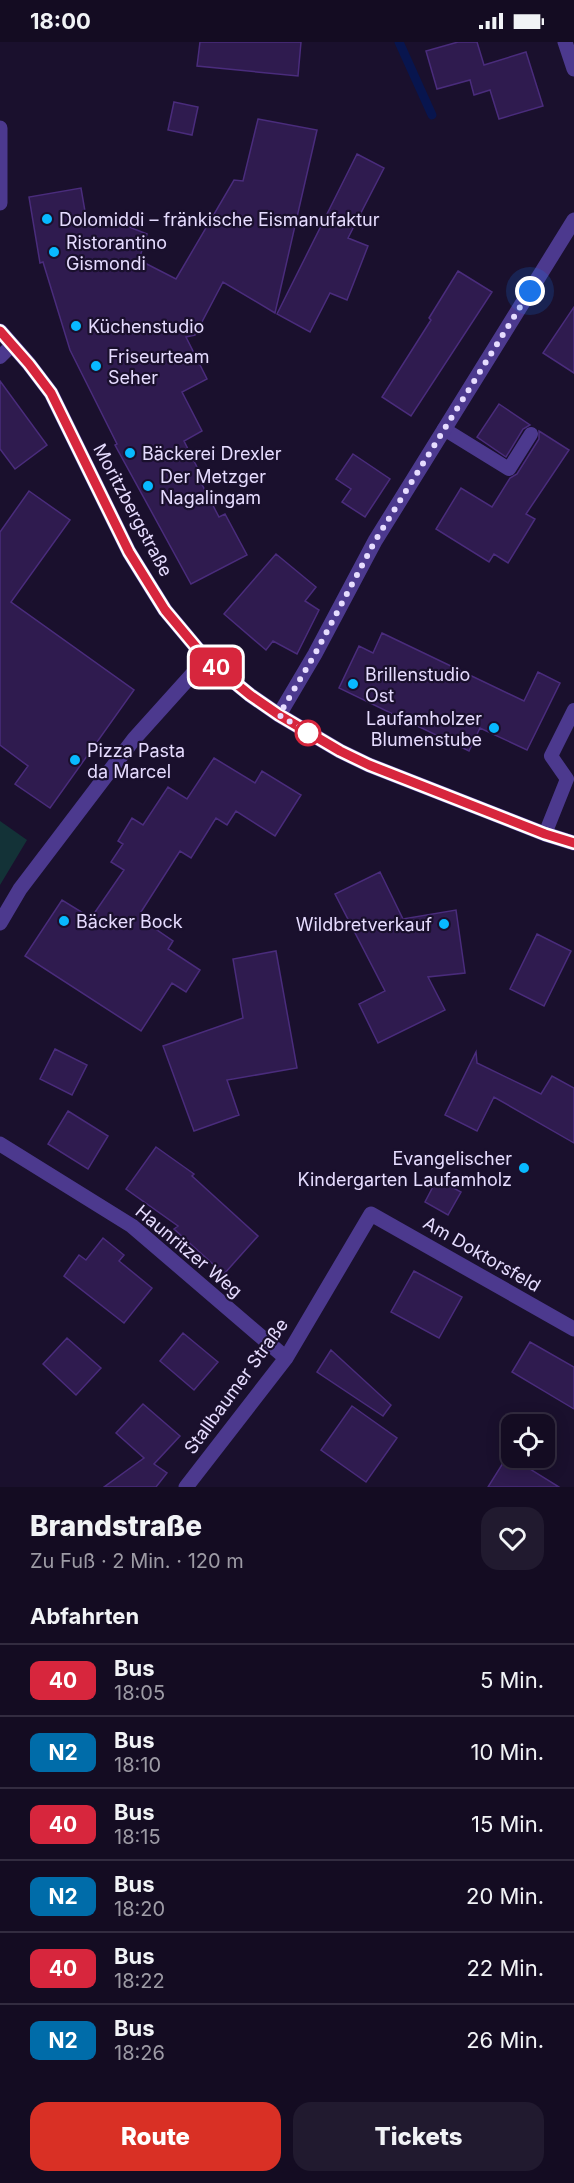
<!DOCTYPE html>
<html lang="de">
<head>
<meta charset="utf-8">
<style>
  body { margin:0; font-family:Inter,sans-serif; background:#211a2f; color:#f1f3f6; height:100vh; display:flex; flex-direction:column; font-size:22px; white-space:nowrap }
  * { box-sizing:border-box; margin:0 }
  p { font-size:20px; color:#9d9ba5 }
  .icon { flex:none; width:33px; height:33px; fill:none; stroke:currentColor; stroke-width:2; stroke-linecap:round; stroke-linejoin:round }
  .map { position:relative; height:1445px; overflow:hidden }
  .details { display:flex; flex-direction:column; background:#140c22; flex:1 }
  .details>* { flex:none }
  .badge { padding:0 12px; border-radius:9px; font-size:21px; line-height:39px }
  .tools { position:absolute; left:501px; top:1372px; display:grid; gap:12px }
  .tools a { display:grid; place-items:center; width:54px; height:54px; border-radius:12px; background:#140c22; box-shadow:0 3px 15px #0003,0 0 0 2px #332c40; font-size:30px }
  .you { position:absolute; width:30px; height:30px; margin:-15px; border:4px solid #fff; border-radius:50%; background:#1a73e8; box-shadow:0 0 0 9px #1a73e833 }
  .map>.badge { position:absolute; translate:-50% -50%; box-shadow:0 0 0 3px #fff }
  h2 { padding:0 30px; font-size:22px; line-height:54px }
  .round { display:grid; place-items:center; flex:none; width:63px; height:63px; border-radius:18px; background:#211a2f }
  .summary { display:flex; align-items:center; justify-content:space-between; height:102px; padding:0 30px }
  h1 { font-size:28px; font-weight:800; line-height:45px }
  .primary-button { display:flex; gap:12px; margin-top:auto; padding:12px 30px }
  .primary-button a { flex:1; height:69px; border-radius:18px; background:#d93025; color:#fff; font-size:24px; font-weight:800; line-height:69px; text-align:center }
  .primary-button a+a { background:#211a2f; color:#f1f3f6 }
  ul { padding:0; list-style:none }
  li { display:flex; align-items:center; gap:18px; height:72px; padding:0 30px; border-top:2px solid #332c40 }
  li div { flex:1 }
  li b { display:block; font-size:22px }
  li em { font-style:normal }
  li .badge { min-width:66px; font-weight:700; text-align:center }
  .status { display:flex; justify-content:space-between; align-items:center; height:42px; padding:0 30px; background:#140c22; direction:ltr }
  .status svg { height:16px; fill:currentColor }
  .map>svg:first-child { display:block }
</style>
</head>
<body>
<div class="status"><b>18:00</b><svg viewBox="0 0 49 12"><path d="M0 12V9h3v3zM5 12V6h3v6zM10 12V3h3v9zM15 12V0h3v12zM26 1h20v11H26zM47 4h2v5h-2z"/></svg></div>
<div class="map">
<svg width="574" height="1445" viewBox="0 0 574 1445">
  <rect width="100%" height="100%" fill="#1a102d"/>
  <path fill="#133237" d="M0 779 27 798 0 843Z"/>
  <g fill="none" stroke-linecap="round" stroke-linejoin="round">
    <path stroke="#08154e" stroke-width="9" d="M399 0 432 73"/>
  </g>
  <path fill="#2f1b4f" stroke="#4a2c7c" stroke-width="1.5" d="M200 0H301L298 34 197 24Z
    M458 0H477L484 23 526 10 543 64 499 77 490 48 474 53 470 38 437 47 426 9Z
    M174 60 198 65 192 93 168 88Z
    M258 77 317 88 275 271 223 240 195 293 186 295 207 337 182 350 202 389 184 399 200 431 197 433 219 475 225 472 247 513 191 542 115 403 117 402 70 308 43 220 40 221 29 155 81 146 87 181 109 177 147 192 139 218 176 237 234 138 243 139Z
    M357 112 384 126 348 196 368 204 347 258 330 251 310 290 277 272Z
    M458 229 492 250 411 374 382 355 431 278 429 276Z
    M574 265V331L543 311Z
    M0 339 47 403 15 427 0 407Z
    M499 362 530 383 523 387 506 415 477 395Z
    M539 389 569 408 526 472 535 477 508 521 494 512 489 520 436 487 461 446 492 465 510 436 517 432 539 397Z
    M353 412 390 437 365 475 342 460 351 447 336 437Z
    M29 449 70 478 11 560 134 648 50 766 15 742 28 724 0 703V490Z
    M276 512 316 545 305 559 319 568 297 612 273 599 266 608 224 572Z
    M382 591 524 659 538 630 560 641 527 708 480 686 469 709 339 646 359 604 373 611Z
    M214 716 255 741 262 729 301 753 275 794 236 769 227 783 216 776 191 816 180 809 141 870 148 874 144 879 173 899 168 907 200 928 186 950 172 941 141 989 25 914 62 858 91 876 124 828 111 820 123 802 118 799 132 776 143 783 168 745 187 757Z
    M380 830 403 877 456 868 465 931 428 935 445 968 378 1001 359 962 385 949 335 852Z
    M537 892 571 909 544 964 510 947Z
    M276 909 297 1026 227 1038 239 1073 194 1089 163 1004 243 976 233 917Z
    M55 1007 87 1023 72 1053 40 1037Z
    M476 1010 477 1021 541 1052 552 1034 574 1046V1101L494 1055 477 1089 445 1073Z
    M68 1069 108 1094 88 1127 48 1102Z
    M156 1105 194 1132 192 1134 258 1194 224 1232 174 1187 178 1184 126 1147Z
    M437 1137 461 1150 448 1173 425 1160Z
    M103 1196 124 1213 119 1219 152 1246 124 1281 64 1234 79 1213 86 1218Z
    M414 1229 462 1255 439 1296 391 1270Z
    M183 1291 218 1320 194 1348 160 1319Z
    M67 1296 101 1326 76 1353 43 1322Z
    M530 1300 574 1325V1367L512 1330Z
    M331 1308 391 1363 383 1374 317 1330Z
    M143 1362 180 1394 154 1422 167 1431 156 1445H104L144 1416 116 1391Z
    M352 1364 397 1396 366 1440 321 1408Z
    M508 1413 512 1416 559 1445H488Z"/>
  <g fill="none" stroke-linecap="round" stroke-linejoin="round">
    <path stroke="#4c398e" stroke-width="14" d="M0 315 12 303
      M444 387 509 427 531 392
      M545 792 567 737 551 714 574 668"/>
    <path stroke="#4c398e" stroke-width="15" d="M565 0 574 27
      M0 86V161
      M0 289 29 322 51 351 129 510 165 568 206 617 250 653 279 673 340 709 369 723 545 792 574 801
      M279 673 315 612 375 499 574 178
      M0 881 20 847 134 697 206 617
      M0 1102 132 1184 286 1316
      M186 1445 286 1316 371 1172 574 1287"/>
  </g>
  <g fill="none" stroke-linecap="round" stroke-linejoin="round">
    <defs>
      <path id="line" d="M0 289 29 322 51 351 129 510 165 568 206 617 250 653 279 673 340 709 369 723 545 792 574 801"/>
    </defs>
    <use href="#line" stroke="#fff" stroke-width="14"/>
    <use href="#line" stroke="#d7263d" stroke-width="9"/>
    <path stroke="#e6dcff" stroke-width="6" stroke-dasharray="0 10.8" d="M308 691 279 673 315 612 375 499 530 249"/>
  </g>
  <g fill="#08b9ff" stroke="#1a102d" stroke-width="2">
    <circle cx="47" cy="177" r="6"/>
    <circle cx="54" cy="210" r="6"/>
    <circle cx="76" cy="284" r="6"/>
    <circle cx="96" cy="324" r="6"/>
    <circle cx="130" cy="411" r="6"/>
    <circle cx="148" cy="444" r="6"/>
    <circle cx="353" cy="642" r="6"/>
    <circle cx="494" cy="686" r="6"/>
    <circle cx="75" cy="718" r="6"/>
    <circle cx="64" cy="879" r="6"/>
    <circle cx="444" cy="882" r="6"/>
    <circle cx="524" cy="1126" r="6"/>
  </g>
  <circle fill="#fff" stroke="#d7263d" stroke-width="3" cx="308" cy="691" r="12"/>
  <g text-anchor="middle" dominant-baseline="central" stroke-width="4.5" stroke-linejoin="round" paint-order="stroke">
    <g font-size="18" fill="#e6dcff" stroke="#1a102d" text-anchor="start">
      <text x="59" y="177">Dolomiddi – fränkische Eismanufaktur</text>
      <text x="66" y="200">Ristorantino<tspan x="66" dy="21">Gismondi</tspan></text>
      <text x="88" y="284">Küchenstudio</text>
      <text x="108" y="314">Friseurteam<tspan x="108" dy="21">Seher</tspan></text>
      <text x="142" y="411">Bäckerei Drexler</text>
      <text x="160" y="434">Der Metzger<tspan x="160" dy="21">Nagalingam</tspan></text>
      <text x="365" y="632">Brillenstudio<tspan x="365" dy="21">Ost</tspan></text>
      <text x="482" y="676" text-anchor="end">Laufamholzer<tspan x="482" dy="21">Blumenstube</tspan></text>
      <text x="87" y="708">Pizza Pasta<tspan x="87" dy="21">da Marcel</tspan></text>
      <text x="76" y="879">Bäcker Bock</text>
      <text x="432" y="882" text-anchor="end">Wildbretverkauf</text>
      <text x="512" y="1116" text-anchor="end">Evangelischer<tspan x="512" dy="21">Kindergarten Laufamholz</tspan></text>
    </g>
    <g font-size="18" fill="#e6dcff" stroke="#1a102d">
      <text transform="translate(133 468) rotate(62)">Moritzbergstraße</text>
      <text transform="translate(189 1209) rotate(40)">Haunritzer Weg</text>
      <text transform="translate(482 1212) rotate(30)">Am Doktorsfeld</text>
      <text transform="translate(236 1344) rotate(-54)">Stallbaumer Straße</text>
    </g>
  </g>
</svg>
<div class="tools">
<a><svg class="icon" aria-label="locate" viewBox="0 0 24 24"><circle cx="12" cy="12" r="6"/><path d="M12 2v4M12 18v4M2 12h4M18 12h4"/></svg></a>
</div>
<div class="you" style="left:530px;top:249px"></div>
<b class="badge" style="left:216px;top:625px;background:#d7263d;color:#fff">40</b>
</div>
<section class="details">
<div class="summary"><div><h1>Brandstraße</h1><p>Zu Fuß · 2 Min. · 120 m</p></div><a class="round"><svg class="icon" aria-label="heart" viewBox="0 0 24 24"><path d="M12 20l-8-8c-3-5 5-10 8-4 3-6 11-1 8 4z"/></svg></a></div>
<h2>Abfahrten</h2>
<ul>
<li><span class="badge" style="background:#d7263d;color:#fff">40</span><div><b>Bus</b><p>18:05</p></div><em>5 Min.</em></li>
<li><span class="badge" style="background:#006ca9;color:#fff">N2</span><div><b>Bus</b><p>18:10</p></div><em>10 Min.</em></li>
<li><span class="badge" style="background:#d7263d;color:#fff">40</span><div><b>Bus</b><p>18:15</p></div><em>15 Min.</em></li>
<li><span class="badge" style="background:#006ca9;color:#fff">N2</span><div><b>Bus</b><p>18:20</p></div><em>20 Min.</em></li>
<li><span class="badge" style="background:#d7263d;color:#fff">40</span><div><b>Bus</b><p>18:22</p></div><em>22 Min.</em></li>
<li><span class="badge" style="background:#006ca9;color:#fff">N2</span><div><b>Bus</b><p>18:26</p></div><em>26 Min.</em></li>
</ul>
<div class="primary-button"><a>Route</a><a>Tickets</a></div>
</section>
</body>
</html>
